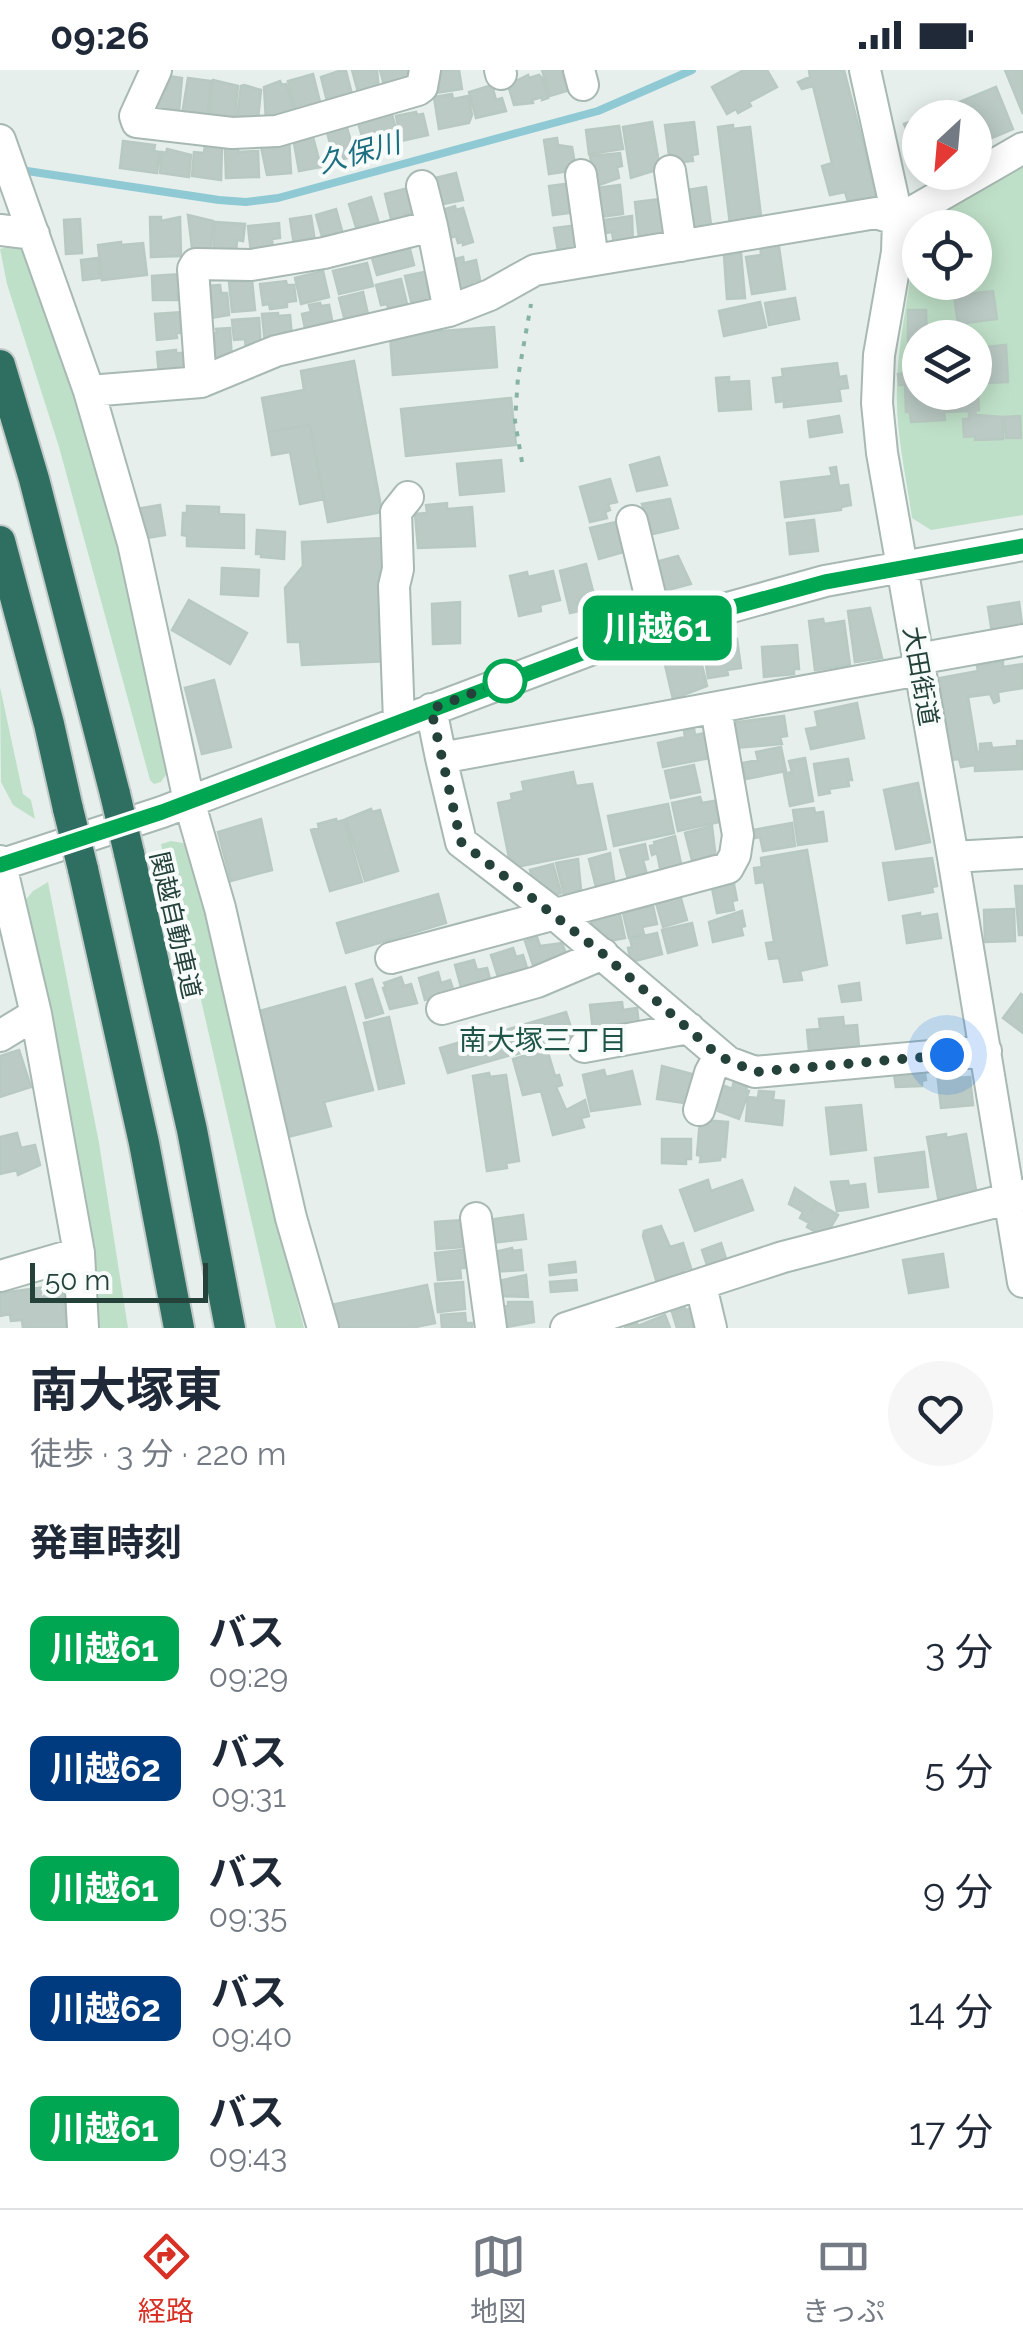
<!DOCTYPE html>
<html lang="ja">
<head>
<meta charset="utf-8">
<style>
  body { margin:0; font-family:Raleway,"Noto Sans JP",sans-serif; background:#f6f6f7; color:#1f2937; height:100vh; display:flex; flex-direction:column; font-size:38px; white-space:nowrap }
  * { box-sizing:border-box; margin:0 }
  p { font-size:32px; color:#747a83 }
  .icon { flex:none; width:55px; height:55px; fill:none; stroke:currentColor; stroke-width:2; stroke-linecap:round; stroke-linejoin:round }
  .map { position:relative; height:1258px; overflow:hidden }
  .panel { display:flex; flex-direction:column; background:#fff; flex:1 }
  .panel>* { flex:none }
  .badge { padding:0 20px; border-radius:15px; font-size:35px; line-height:65px }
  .needle { width:65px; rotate:206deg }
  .fabs { position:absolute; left:902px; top:30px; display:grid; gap:20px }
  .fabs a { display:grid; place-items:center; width:90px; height:90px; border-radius:50%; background:#fff; box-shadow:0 5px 25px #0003; font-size:50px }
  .scale { position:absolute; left:30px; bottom:25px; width:178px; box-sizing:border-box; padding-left:10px; border:5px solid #24423a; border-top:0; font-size:28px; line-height:35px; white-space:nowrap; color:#24423a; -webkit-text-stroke:8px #f7fbf9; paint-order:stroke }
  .you { position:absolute; width:50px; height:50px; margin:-25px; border:8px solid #fff; border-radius:50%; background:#1a73e8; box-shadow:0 0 0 15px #1a73e833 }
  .map>.badge { position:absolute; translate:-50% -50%; box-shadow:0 0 0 5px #fff }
  h2 { padding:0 30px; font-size:38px; line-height:90px }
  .round { display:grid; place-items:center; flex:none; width:105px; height:105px; border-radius:52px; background:#f6f6f7 }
  .summary { display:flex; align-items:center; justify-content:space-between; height:170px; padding:0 30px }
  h1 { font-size:48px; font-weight:700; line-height:75px }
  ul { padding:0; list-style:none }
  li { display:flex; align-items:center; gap:30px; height:120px; padding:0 30px }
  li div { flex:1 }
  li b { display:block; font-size:38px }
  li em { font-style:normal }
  li .badge { min-width:110px; font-weight:700; text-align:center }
  .status { display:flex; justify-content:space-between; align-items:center; height:70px; padding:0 50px; background:#fff; direction:ltr }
  .status svg { height:28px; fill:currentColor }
  .dock { display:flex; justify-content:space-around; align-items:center; height:140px; border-top:2px solid #e0e1e3; background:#fff; font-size:28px; color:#747a83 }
  .dock a { display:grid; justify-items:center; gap:5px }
  .dock .on { color:#d93025 }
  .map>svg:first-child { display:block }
</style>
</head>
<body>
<div class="status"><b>09:26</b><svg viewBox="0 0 49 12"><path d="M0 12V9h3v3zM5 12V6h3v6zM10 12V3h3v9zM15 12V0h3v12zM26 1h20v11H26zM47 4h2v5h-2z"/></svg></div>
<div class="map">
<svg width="1023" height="1258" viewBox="0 0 1023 1258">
  <rect width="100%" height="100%" fill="#e6efeb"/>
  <path fill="#bfe0c8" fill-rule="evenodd" d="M1023 85V445L931 460 912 448C906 405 895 360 897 316 898 262 914 209 916 154ZM920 158H975V212H920ZM920 268H975V322H920Z
    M14 175 25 178 32 186 111 433 170 699 161 712 154 714 150 710 59 377 7 214 0 179Z
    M0 617 23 724 31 730 35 749 13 735 1 712Z
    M171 771 183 773 194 785 263 1095 304 1258H276L172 803 165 796 161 774Z
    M48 812 99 1073 128 1258H93L38 894 24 832 33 821Z"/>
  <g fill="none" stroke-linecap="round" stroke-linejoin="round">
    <path stroke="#8ec9d4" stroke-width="8" d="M27 101 219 130 246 132 278 128 598 41 692 0"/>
  </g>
  <path fill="#bbcac4" stroke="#b8c9c2" stroke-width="2.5" d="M342 0 346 1 353 28 328 35 321 7Z
    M352 0H377L379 20 359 26Z
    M380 0H408L410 8 384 15Z
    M459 0 462 19 435 23 431 1Z
    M542 0H564L570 20 550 26Z
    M744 0H767L777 17 749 32 751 36 738 43 736 39 727 44 712 17Z
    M809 0H844L876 124 874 128 849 135 845 122 830 125 822 96 832 93 813 16 802 19 798 12 810 7Z
    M1005 0H1023V44Z
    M313 4 321 36 297 43 288 11Z
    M528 5 529 8 539 5 542 8 548 28 542 30V27L532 30 533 33 514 35 508 15Z
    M169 6 182 8 179 40H175L174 46H154L160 19 167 20Z
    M188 8 211 11 207 50 181 51Z
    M213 10 238 16 234 52 209 50Z
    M280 11 282 15 286 14 294 39 288 41 289 44 266 51 264 17Z
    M244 15 261 20 258 49 237 47 241 16Z
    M492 15 496 30 502 28 506 41 476 48 469 22Z
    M996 17 1013 59 975 75V48H921Z
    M452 24 453 29 468 26 472 45 469 53 439 59 434 27Z
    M391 41 400 73 358 84 353 69 362 66 357 50Z
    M416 42 417 45 423 44 428 65 401 71 396 46Z
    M920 48V92L904 54Z
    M652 52 660 99 631 108 623 57Z
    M694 52 698 84 692 85 693 91 674 93 673 85H669L665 55Z
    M346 54 355 86 335 91 326 59Z
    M733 55V59L750 57 761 146 730 154 718 57Z
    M619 56 623 79 589 84 586 60Z
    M313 67 321 97 299 101 294 73Z
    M280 68H289L291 103 267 105 261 77 281 76Z
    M557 68 558 75 572 77 576 100 549 104 544 70Z
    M123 71 155 75 154 81 160 82 157 103 120 98Z
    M205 75 222 77 221 110 192 106 194 82 204 83Z
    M225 78H238V82L258 81 259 107 226 108Z
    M167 79 191 85 189 107 160 103 162 82 166 83Z
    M620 83 622 96 617 97 619 108 596 116 590 86Z
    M456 103 463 130 433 136 427 110Z
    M573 113 577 142 553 145 549 116Z
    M620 115 623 144 600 147 596 118Z
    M412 117 414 142 405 145 406 149 392 153 385 124Z
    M706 117 712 162 688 165 681 121Z
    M371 127 380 157 358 164 349 134Z
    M661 129 666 166 639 169 635 132Z
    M455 136 456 140 463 138 473 172 463 175V172L458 173 456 166 450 168 442 140Z
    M336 139 344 168 324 174 316 145Z
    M188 145 213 151 210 183 195 182 192 178Z
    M311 146 316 178 295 181 290 149Z
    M632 146 633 173 614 175 612 162 606 163 604 150Z
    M150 147H161V151L180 147 181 186 151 187Z
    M80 149 82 183 66 184 64 150Z
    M215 152 245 154 243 171 237 170 236 184 213 182Z
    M279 153 280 168 272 169 273 180 251 183 248 156Z
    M579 155 578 183 559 187 554 158Z
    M778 170 785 219 752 224 746 187 761 185 760 172Z
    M121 172V175L143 173 147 205 102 210 98 175Z
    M409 175 414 195 377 205 371 185Z
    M741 183 745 228 727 229 724 185Z
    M463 187 464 193 476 190 480 210 472 212 474 221 459 224 447 191Z
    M98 188 100 208 83 210 81 190Z
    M367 193 373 216 339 224 333 201Z
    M323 201 329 227 301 234 295 208Z
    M429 201 437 234 413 239 405 206Z
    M181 204 182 221 177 222V230H153L152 206Z
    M401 209 409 242 390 246 387 234 381 235 376 215Z
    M252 210 255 240 232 242 229 212Z
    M286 211 287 215H294L296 231 287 232V237L270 239 269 234 263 235 260 214Z
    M220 215 221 223H227L229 245 205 249 203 216Z
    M993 221 997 249 958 254 954 225Z
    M363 222 370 253 345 251 339 228Z
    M795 228 799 249 769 255 765 233Z
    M760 232 766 257 724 266 719 241Z
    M320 233 321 236 329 235 334 260 306 263 302 244 311 242 309 235Z
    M908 240H926L927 268H920V281H908Z
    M183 242 184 263H176L177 268 157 270 155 244Z
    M278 243V246L290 245 292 267 265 274 262 244Z
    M259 248 261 279 246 280 245 269 234 270 232 250Z
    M494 257 497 297 393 305 390 265Z
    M230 258 232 291 209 292 208 264 217 263 216 259Z
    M1006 275 1008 312 985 313 982 301 983 309 977 310 979 340 975 341 976 345 1002 347 1003 369 975 370V366L964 367 963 349H969V341L944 342 945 350 911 352 910 342H906L905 315H899L898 304 905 303V290H920V322H975L977 278Z
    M176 280V283H187L188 300 159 305 157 282Z
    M354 291 382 442 328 452 310 355 268 362 262 328 304 320 301 301Z
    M837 293 839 307 846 306 848 318 839 319 841 331 784 337V331L776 332 773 308 783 307 782 299Z
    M729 307V312L749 311 751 339 719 341 716 308Z
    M511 328 516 375 406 386 401 339Z
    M839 346 842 362 810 367 808 351Z
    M1020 346 1021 368H1006L1004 347Z
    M310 355 324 429 300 434 290 382 272 385 268 362Z
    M659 387 667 415 637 421 630 395Z
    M501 390 504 421 460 425 457 394Z
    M836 397 839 416 848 415 851 435 841 437V440L785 447 781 412 832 406 830 398Z
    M610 409 617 432 608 434 610 440 605 442 607 448 590 452 580 417Z
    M670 429 678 458 653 464 642 434Z
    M447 433V439L472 437 475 476 418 478 415 444 427 443 426 435Z
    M160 435 165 465 140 469 136 439Z
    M187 436 219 437V444L244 445V478L187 476V466L182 465 183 443H187Z
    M814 450 818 481 790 484 787 453Z
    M616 452 624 482 599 489 590 458Z
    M257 460 285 462 284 489 261 487 262 484H256Z
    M383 468 389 591 302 595 300 572H288L285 518 303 496 302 472Z
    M678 486 691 514 664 521 656 492Z
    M586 494 593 521 580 528 581 532 577 533 579 541 570 543 560 501Z
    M222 498 259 500 258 526 221 524Z
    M553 501 560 530 540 535 541 541 519 546 510 506 527 502 528 507Z
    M189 530 247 563 230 594 172 560Z
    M460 532V573L433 574 432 534Z
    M1019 532 1023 562 992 563 988 537Z
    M870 538 882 588 855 592 848 541Z
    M823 549 824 554 844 551 850 595 815 600 809 551Z
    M737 569 741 598 727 600 728 605 708 608 703 573Z
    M797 575 799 599H794V604L764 607 762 577Z
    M683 590 684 596 701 591 707 616 673 629 665 595Z
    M1003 592V597L1023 594V618L998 622 999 631 994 633 990 624 968 627 977 682H980V674L991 673 992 678 1017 676V671H1023V699L975 701V695L961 697 959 689 950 690 940 608 978 601 977 596Z
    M214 610 231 677 202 684 185 618Z
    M857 633 864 668 811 679 806 659 818 657 815 642Z
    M784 646 787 666 780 667 782 674 735 678 730 653Z
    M694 659 695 665 710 662 715 687 663 697 658 673 685 667 684 661Z
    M781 677 786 701 746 709 743 693 758 690 756 682Z
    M805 688 813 731 790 736 784 704 792 702 789 691Z
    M848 689 852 710H848L849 716 829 719 830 723 819 725 814 694Z
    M694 695 700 722 671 728 665 701Z
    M573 702 576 716 592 714 606 779 511 798 498 733 512 730 511 724 524 721 522 712Z
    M918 713 930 772 896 779 884 720Z
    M700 727 702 733 714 731 719 752 678 761 672 733Z
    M668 734 674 763 614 776 608 746Z
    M814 738 815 743 823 742 827 771 798 775 793 740Z
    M371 739 372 742 380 740 398 801 365 811 346 749Z
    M261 749 272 800 231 811 218 762Z
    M336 749 337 752 344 750 362 812 330 821 311 760 319 758 318 754Z
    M792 753 795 776 763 781 760 767 755 768 753 760Z
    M712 756 716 790 694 798 685 763Z
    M675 766 682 798 661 803 657 783 652 785 650 776 655 775 654 772Z
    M645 774 648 789 643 790 648 808 629 813 620 780Z
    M807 780 827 895 800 901 802 910 784 912 779 888 769 889 766 873 774 872 764 812 756 813 754 798 762 797 761 788Z
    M610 783 615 816 597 821 589 789Z
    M932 788 937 816 932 817 933 822 889 830 883 793Z
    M578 789 581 820 578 821 579 825 565 828 556 793Z
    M553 794 561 823 544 827 536 821 530 800Z
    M733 809 737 830 732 831 734 840 717 843 711 813Z
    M1015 816H1023V865H1019Z
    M438 824 446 853 346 883 337 853Z
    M680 825 687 850 663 857 654 826Z
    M653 836 657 854 642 857 644 864 629 868 623 843Z
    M1014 839 1015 871 985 872 984 840Z
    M619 840 625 868 609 871 607 865 601 866 599 860 593 861 590 846Z
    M742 841 745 856 741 857 743 865 713 872 709 852Z
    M920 843V847L937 844 941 868 907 873 903 846Z
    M692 853 697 875 668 883 662 860Z
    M657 863 662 884 631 892 628 878 632 877 630 869Z
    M537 867 540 876 562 873 567 886 533 895 525 871Z
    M513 878 516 887 523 885 527 898 498 907 491 885Z
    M474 890 477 900 487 898 490 909 461 917 455 895Z
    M438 902 441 913 450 910 454 922 425 930 419 908Z
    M401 907 404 916 411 914 417 933 390 939 383 918 386 917 384 913Z
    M372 909 383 943 366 948 356 914Z
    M859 913 861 930 842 932 839 916Z
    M345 917 373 1020 324 1032 331 1056 284 1068 252 943Z
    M1021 924 1023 926V963L1003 948Z
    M622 932 623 940 637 938 639 956 593 961 590 935Z
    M566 942 574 967 514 985 506 960Z
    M389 947 404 1013 379 1019 364 953Z
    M843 947 844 956 857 955 859 977 809 981 807 960 820 959 819 949Z
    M501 960 508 986 448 1003 440 978Z
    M547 979 555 1006 559 1005 562 1015 556 1017 566 1040 585 1030 589 1046 581 1048 584 1057 553 1065 541 1021 523 1025 513 989Z
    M19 980 31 1017 0 1027V986Z
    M953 991 955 1008 970 1007 973 1035 941 1038 936 993Z
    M923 993 926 1010 922 1011V1016L896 1017 893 998Z
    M662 996 699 1006 691 1034 657 1029Z
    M604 1000 606 1007 632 1001 640 1034 591 1041 583 1005Z
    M489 1003 490 1007 506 1005 519 1091 506 1093 507 1098 487 1101 473 1006Z
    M734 1011 747 1016 746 1020 749 1021 739 1049 718 1041 719 1038 715 1036 720 1014 732 1019Z
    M759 1021 774 1022 773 1030 784 1031 782 1055 746 1051 748 1027 758 1028Z
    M861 1035 866 1080 831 1084 826 1038Z
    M700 1050 728 1052 725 1087 721 1086 720 1090 700 1092 701 1086 697 1085Z
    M17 1063 21 1078 35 1075 40 1095 18 1105 17 1100 0 1104V1067Z
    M946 1064V1068L966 1064 977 1126 939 1133 927 1067Z
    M662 1069H691V1089H686V1094L662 1093Z
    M924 1082 928 1117 879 1122 875 1088Z
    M708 1110 711 1121 742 1110 753 1140 695 1161 680 1120Z
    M848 1111 849 1116 865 1114 868 1137 837 1141 831 1112Z
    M795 1118 816 1132 811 1141 818 1133 838 1145 825 1167 807 1157 809 1153 800 1148 803 1142 789 1134Z
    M523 1145 526 1169 491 1173 488 1150Z
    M463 1150 462 1177 437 1179 435 1152Z
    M661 1156 670 1177 683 1173 691 1198 683 1200 685 1208 657 1213 643 1166 644 1161Z
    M721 1173 728 1195 709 1201 702 1180Z
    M512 1178 513 1181 521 1180 523 1200 492 1202 490 1183Z
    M463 1180 465 1198H460L461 1208 438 1210 435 1183Z
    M943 1184 948 1217 909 1223 903 1190Z
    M575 1192 576 1202 550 1205 549 1195Z
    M526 1205 528 1227 499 1226 498 1211Z
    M576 1210 577 1220 551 1222 550 1212Z
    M463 1212 465 1239 438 1242 435 1214Z
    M62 1215 67 1258H23L22 1250 11 1251 10 1244 0 1246V1223Z
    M427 1215 435 1253 411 1258H336L331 1235Z
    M508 1232H532L534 1252 507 1257V1253H501L500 1237 508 1236Z
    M685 1238 686 1240 693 1238 700 1258H677L672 1242Z
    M465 1243 466 1253H472V1258H442L441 1245Z
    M665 1245 670 1258 624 1257 637 1253 638 1256Z"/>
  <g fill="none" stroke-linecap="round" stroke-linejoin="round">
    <defs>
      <path id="minor" d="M156 0 135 46 137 52 232 63 277 61 418 20 422 17 425 0
        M500 0 501 4
        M579 0 583 15
        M865 0 898 150 897 182 879 285 877 333 882 383 953 787 1023 1212
        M0 70 89 321 133 473 189 731 220 838 291 1148 323 1258
        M670 101 681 176
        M581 105 593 190
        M422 116 432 156
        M0 160 34 164
        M201 312 193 199 196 194 251 195 324 183 432 156 449 241
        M89 321 201 312 276 281 449 241 490 225 535 200 876 143 898 150 1023 78
        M632 451 658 558
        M917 589 1023 570
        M431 639 441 688 919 600
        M399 651 394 516 398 499 396 442 408 427
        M441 688 461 772 552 842 728 992 755 1002 986 981
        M953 787 1023 783
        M0 791 36 944 79 1183 83 1258
        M0 795 162 742 627 566 825 511 1023 475
        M391 888 728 798 735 785 738 765 716 639
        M442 939 537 912 603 884
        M0 966 36 944
        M584 977 689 958
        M699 1040 710 1003 719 986
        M476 1148 491 1258
        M0 1206 79 1183
        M701 1216 711 1258
        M566 1258 783 1187 1023 1125"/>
      <path id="highway" d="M0 295 34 409 115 724
        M0 471 49 654 68 739
        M129 783 192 1060 230 1258
        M83 799 144 1073 179 1258"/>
    </defs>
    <use href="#minor" stroke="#a8b8b2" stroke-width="34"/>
    <use href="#highway" stroke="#c2cac8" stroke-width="34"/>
    <path stroke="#86b3a5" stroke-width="4" stroke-dasharray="5 8" stroke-linecap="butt" d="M522 392 515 351 518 307 531 234"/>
    <use href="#minor" stroke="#fff" stroke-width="30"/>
    <use href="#highway" stroke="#2f6f62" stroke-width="30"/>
    <defs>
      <path id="highway-bridge" d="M115 724 129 783
        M68 739 83 799"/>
    </defs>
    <use href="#highway-bridge" stroke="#c2cac8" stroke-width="34" stroke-linecap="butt"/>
    <use href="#highway-bridge" stroke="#2f6f62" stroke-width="30"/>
  </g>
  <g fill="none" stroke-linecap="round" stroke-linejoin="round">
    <defs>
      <path id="line" d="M0 795 162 742 627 566 825 512 1023 476"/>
    </defs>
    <use href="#line" stroke="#fff" stroke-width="22"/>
    <use href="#line" stroke="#00a651" stroke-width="15"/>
    <path stroke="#24423a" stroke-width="10" stroke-dasharray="0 18" d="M505 611 431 639 461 772 603 884 719 986 755 1002 947 985"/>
  </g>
  <circle fill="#fff" stroke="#00a651" stroke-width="5" cx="505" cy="611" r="20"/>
  <g text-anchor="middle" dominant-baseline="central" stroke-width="8" stroke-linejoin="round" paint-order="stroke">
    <g font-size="25" fill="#24423a" stroke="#f7fbf9">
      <text transform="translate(921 606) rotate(80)">大田街道</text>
      <text transform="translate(176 855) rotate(77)">関越自動車道</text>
    </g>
    <g font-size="28" font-style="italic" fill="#1c6f80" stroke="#f7fbf9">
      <text transform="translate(359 83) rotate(-15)">久保川</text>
    </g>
    <g font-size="28" fill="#1f5548" stroke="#f7fbf9">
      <text x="543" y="970">南大塚三丁目</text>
    </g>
  </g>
</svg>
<div class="fabs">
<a><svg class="needle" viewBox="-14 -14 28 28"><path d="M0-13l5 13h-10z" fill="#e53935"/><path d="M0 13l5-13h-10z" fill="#747a83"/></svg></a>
<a><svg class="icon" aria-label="locate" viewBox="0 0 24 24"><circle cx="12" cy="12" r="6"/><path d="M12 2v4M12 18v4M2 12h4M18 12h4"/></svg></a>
<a><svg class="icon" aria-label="layers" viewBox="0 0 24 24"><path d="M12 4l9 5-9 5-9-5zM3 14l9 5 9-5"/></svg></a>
</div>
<div class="scale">50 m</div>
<div class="you" style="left:947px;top:985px"></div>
<b class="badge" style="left:657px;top:558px;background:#00a651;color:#fff">川越61</b>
</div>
<section class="panel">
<div class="summary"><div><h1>南大塚東</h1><p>徒歩 · 3 分 · 220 m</p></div><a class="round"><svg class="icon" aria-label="heart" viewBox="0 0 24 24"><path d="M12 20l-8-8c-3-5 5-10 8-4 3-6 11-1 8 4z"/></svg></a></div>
<h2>発車時刻</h2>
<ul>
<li><span class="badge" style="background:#00a651;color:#fff">川越61</span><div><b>バス</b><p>09:29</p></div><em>3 分</em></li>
<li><span class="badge" style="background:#003b80;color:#fff">川越62</span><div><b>バス</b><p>09:31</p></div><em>5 分</em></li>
<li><span class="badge" style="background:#00a651;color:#fff">川越61</span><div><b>バス</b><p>09:35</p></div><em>9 分</em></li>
<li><span class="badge" style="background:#003b80;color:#fff">川越62</span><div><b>バス</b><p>09:40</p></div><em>14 分</em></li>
<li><span class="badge" style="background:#00a651;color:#fff">川越61</span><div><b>バス</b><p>09:43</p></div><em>17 分</em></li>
</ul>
</section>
<nav class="dock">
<a class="on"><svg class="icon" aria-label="directions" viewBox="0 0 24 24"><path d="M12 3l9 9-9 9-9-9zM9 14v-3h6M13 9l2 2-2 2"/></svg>経路</a>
<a><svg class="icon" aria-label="map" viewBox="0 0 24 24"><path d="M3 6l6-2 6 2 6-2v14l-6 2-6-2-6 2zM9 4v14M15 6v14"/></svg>地図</a>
<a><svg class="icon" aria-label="tickets" viewBox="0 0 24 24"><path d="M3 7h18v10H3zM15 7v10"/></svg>きっぷ</a>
</nav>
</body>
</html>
